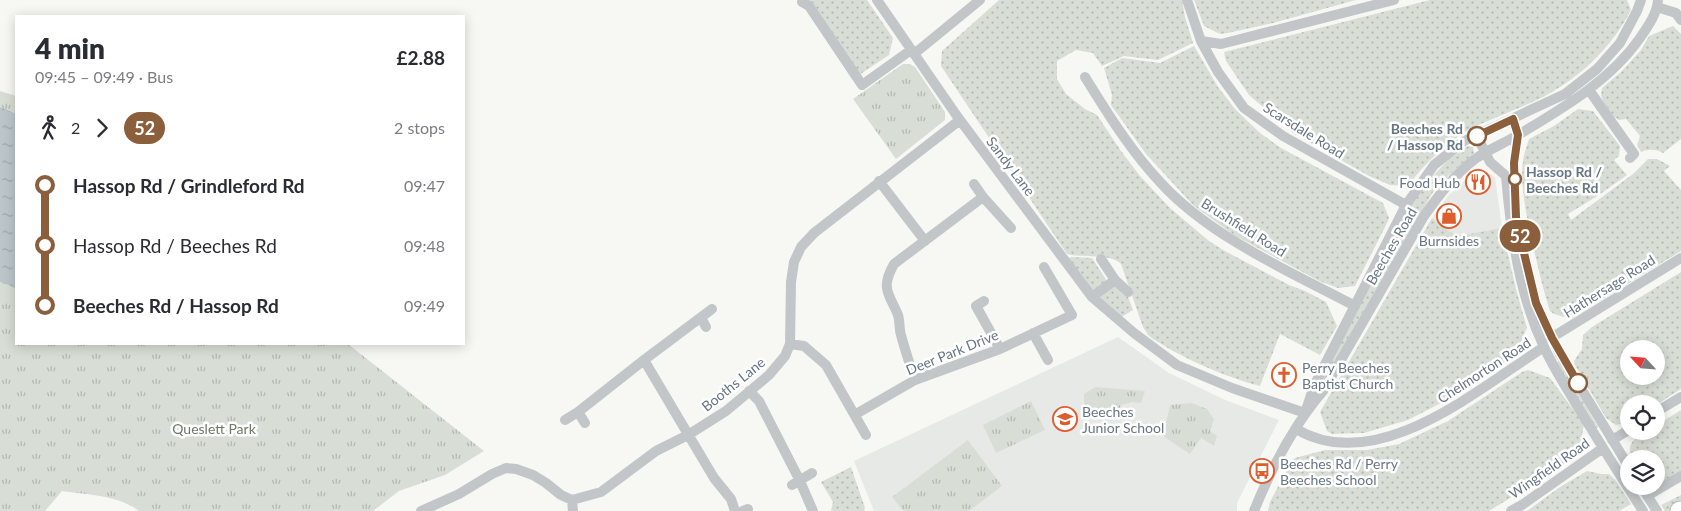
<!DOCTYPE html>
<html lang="en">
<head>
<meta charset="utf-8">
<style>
  body { margin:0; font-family:Lato,sans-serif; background:#f7f7f7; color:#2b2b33; height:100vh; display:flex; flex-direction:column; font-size:19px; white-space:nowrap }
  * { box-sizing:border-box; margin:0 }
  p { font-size:16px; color:#7c7c81 }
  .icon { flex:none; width:28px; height:28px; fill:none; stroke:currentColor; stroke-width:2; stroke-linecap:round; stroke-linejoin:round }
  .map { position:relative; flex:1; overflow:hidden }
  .side { position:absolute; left:15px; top:15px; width:450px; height:330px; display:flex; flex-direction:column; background:#fff; border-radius:0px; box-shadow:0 2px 12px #0003 }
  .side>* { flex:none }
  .badge { padding:0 10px; border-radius:16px; font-size:18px; line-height:32px }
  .needle { width:32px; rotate:296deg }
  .buttons { position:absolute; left:1620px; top:340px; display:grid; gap:10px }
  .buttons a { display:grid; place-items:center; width:45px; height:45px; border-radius:50%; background:#fff; box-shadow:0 2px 12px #0003; font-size:25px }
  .map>.badge { position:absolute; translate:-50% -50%; box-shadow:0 0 0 2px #fff }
  .legs { display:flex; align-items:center; gap:8px; height:55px; padding:0 20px; font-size:16px }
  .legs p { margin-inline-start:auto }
  .head { display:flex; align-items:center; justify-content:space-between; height:85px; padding:0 20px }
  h1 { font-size:28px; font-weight:800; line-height:38px }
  ul { padding:0 20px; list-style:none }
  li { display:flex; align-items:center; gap:18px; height:60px; font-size:19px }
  li i { display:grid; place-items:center; width:8px; height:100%; margin:0 6px; background:currentColor }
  li i::after { content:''; width:12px; height:12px; margin:-6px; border:4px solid; border-radius:50%; background:#fff }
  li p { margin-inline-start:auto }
  li:first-child i { background:linear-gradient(#0000 50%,currentColor 0) }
  li:last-child i { background:linear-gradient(currentColor 50%,#0000 0) }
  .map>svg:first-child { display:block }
</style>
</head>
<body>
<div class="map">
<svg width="1681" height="511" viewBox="0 0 1681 511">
  <defs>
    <pattern id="grass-dots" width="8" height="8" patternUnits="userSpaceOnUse" patternTransform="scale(1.25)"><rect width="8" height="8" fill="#d8ded5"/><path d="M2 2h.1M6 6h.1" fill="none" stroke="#b3b9b2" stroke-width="1.8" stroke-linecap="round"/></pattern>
    <pattern id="park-tufts" width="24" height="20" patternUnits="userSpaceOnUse" patternTransform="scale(1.25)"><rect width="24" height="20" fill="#d8ded5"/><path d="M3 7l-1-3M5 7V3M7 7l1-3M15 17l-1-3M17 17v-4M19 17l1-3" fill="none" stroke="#b3b9b2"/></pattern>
    <pattern id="water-ripples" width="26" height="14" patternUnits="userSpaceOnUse" patternTransform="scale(1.25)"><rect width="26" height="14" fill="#bcc6ca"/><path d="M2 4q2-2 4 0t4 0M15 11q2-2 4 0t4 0" fill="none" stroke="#9da5aa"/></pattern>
  </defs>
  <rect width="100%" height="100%" fill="#f7f7f4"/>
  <path fill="#e7e9e7" d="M1478 168 1495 177 1502 228 1456 236 1432 218 1448 196Z
    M1118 337 1169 373 1225 400 1279 420 1237 503V511H874L854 461Z"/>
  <path fill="url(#grass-dots)" fill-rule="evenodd" d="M808 0H867L893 38 889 55 859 75Z
    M999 0H1182L1185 17 1193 43 1158 60 1124 56 1102 66 1093 53 1076 50 1057 61V79L1066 94 1085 109 1097 115 1121 151 1140 176 1170 208 1209 241 1223 250 1289 285 1305 291 1326 302 1337 326 1320 355 1280 334 1260 386C1225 377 1179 357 1149 336L1143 327 1121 264C1110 253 1083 258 1067 254L941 66 942 51Z
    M1194 0H1356L1273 23 1228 33 1220 34 1204 26Z
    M1430 0H1627L1631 10C1612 47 1580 78 1543 97 1521 108 1498 116 1476 126 1449 139 1426 162 1408 186L1390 185 1369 176 1293 133 1249 95 1226 61 1224 52Z
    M1673 26 1681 34V139L1663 153C1656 149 1648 149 1641 152L1637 145 1640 136 1626 119 1619 120 1613 116 1603 101 1601 95 1602 88 1622 71 1641 50 1649 36Z
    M1194 46 1218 87 1235 109 1260 133 1281 148 1383 203 1389 218 1387 223 1355 286 1338 288 1319 281 1234 235 1193 205 1146 154 1111 105 1112 95 1104 68 1122 58 1160 63Z
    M1578 109 1593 111 1620 146 1619 156 1614 160 1627 175 1599 195 1568 214 1571 220 1633 174 1648 159H1657L1670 166 1664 171 1681 190V251L1571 319 1554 314 1550 311C1542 287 1537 262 1531 237 1526 212 1520 186 1523 161 1524 153 1527 146 1529 139L1554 126Z
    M1468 146 1473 147 1474 153 1449 175 1433 192 1384 275 1314 398 1312 396 1400 223 1427 182 1449 159Z
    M1432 218 1456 236 1502 228 1516 289 1527 328C1522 337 1521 346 1516 355L1441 403 1408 420 1364 433 1332 434 1327 431 1320 412Z
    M1071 257 1092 258 1107 281 1092 291 1067 260Z
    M1681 272V389L1656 405V404H1629V422L1616 425 1606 418 1575 365 1574 361 1582 349 1583 335 1592 327ZM1629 349H1656V376H1629Z
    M1115 286 1123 295 1128 297 1133 310 1120 318 1098 297 1109 287Z
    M1559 361 1598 427 1595 429 1556 363Z
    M1528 370 1550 378 1584 424 1579 452 1562 466 1489 511H1268L1270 502 1292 460 1295 458 1325 450H1367L1399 444 1448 421 1522 372Z
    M1681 410V472L1652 490 1650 486H1656V459H1633C1622 443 1642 431 1656 431V426Z
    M851 467 865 508 864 511H831L833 502 821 482Z
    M1587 471 1601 474H1609L1616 481 1631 504 1619 511H1527L1560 487Z
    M1681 495V511H1665L1661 505Z"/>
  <path fill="url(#park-tufts)" d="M903 64H910L915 67 945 112V120L896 159 853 99Z
    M0 91 16 96V344H348L484 451 445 475 399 491 373 511H139C118 495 88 495 62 491L45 511H0Z
    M1095 387 1145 391 1141 403 1132 402 1121 405 1115 418H1085L1084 394Z
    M1031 401 1045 430 996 453 983 425Z
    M1192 403 1207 409 1214 419 1210 431 1217 436 1214 446 1201 438 1190 454 1163 436 1170 405Z
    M968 440 1002 486 969 511H903L892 497Z"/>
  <path fill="url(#water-ripples)" d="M0 107 16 114V289L7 284 0 282Z"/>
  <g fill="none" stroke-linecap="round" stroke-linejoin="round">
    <defs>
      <path id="motorway" d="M1680 511H1681"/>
    </defs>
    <use href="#motorway" stroke="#b5b8bb" stroke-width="21"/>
    <path stroke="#c2c6c9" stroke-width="10" d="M877 0 957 116 1092 297 1134 333 1177 365 1232 388 1305 413
      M1187 0 1201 41 1218 72 1244 108 1283 136 1406 205
      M802 2 809 6 862 85 911 50
      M1657 7 1676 13 1681 20
      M1201 41 1221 44 1394 0
      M914 54 980 0
      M1085 77C1108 114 1130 150 1160 182 1210 237 1289 271 1355 306
      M1589 90 1634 154 1630 158
      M1513 119 1518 135 1514 163 1516 217 1536 303 1560 354 1629 467
      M1477 136 1490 162 1506 176C1511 235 1519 294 1544 347 1553 367 1565 385 1576 404 1598 440 1620 476 1643 511
      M879 181 925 241
      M974 184 983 197
      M1101 259 1115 280 1128 292
      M1092 297 1115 280
      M984 301 976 306 1000 349
      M701 318 706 327
      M1033 333 1048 360
      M1551 338 1681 258
      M790 344 804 346 826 365 866 435
      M644 360 714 478 731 499 735 511
      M915 380C910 365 905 350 901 335 899 329 900 321 898 315 889 293 880 289 894 264L983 197 1011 228
      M749 391 759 401 799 479 813 511
      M1307 407 1314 386 1406 205 1434 165 1464 141 1565 94 1597 69 1620 43 1637 11 1641 0
      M578 412 585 423
      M1656 412 1681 397
      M856 414 915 380 1000 349 1072 315 1044 267
      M565 420 578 412 644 360 712 309
      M1296 429C1377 477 1478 389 1544 347
      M1612 440 1629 430
      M792 485 812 473
      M1641 486 1657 511
      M1647 496 1681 476
      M572 500 573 511
      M421 511 459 494 492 474 506 468 516 469 533 475 546 483 561 495 572 500 601 492 656 451 688 435 726 411 769 375 785 356 790 344 791 282 794 262 801 247 814 233 960 120
      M743 511 748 509
      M1254 511C1271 469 1293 426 1323 391L1424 216C1439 195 1454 175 1475 159 1488 150 1504 143 1518 135 1563 108 1610 81 1640 38 1648 26 1657 14 1658 0
      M1511 511 1522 505 1603 448"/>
    <use href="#motorway" stroke="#fff" stroke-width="19"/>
  </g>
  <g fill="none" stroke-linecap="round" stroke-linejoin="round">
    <defs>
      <path id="line-1" d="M1477 136 1513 119 1518 135 1514 163 1516 217 1524 253 1536 303 1552 338 1578 383"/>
    </defs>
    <use href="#line-1" stroke="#fff" stroke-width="11"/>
    <use href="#line-1" stroke="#8b5e3c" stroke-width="8"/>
  </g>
  <defs>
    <symbol id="restaurant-ring" viewBox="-11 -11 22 22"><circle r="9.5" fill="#fff" stroke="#dd5d2d" stroke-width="1.5"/><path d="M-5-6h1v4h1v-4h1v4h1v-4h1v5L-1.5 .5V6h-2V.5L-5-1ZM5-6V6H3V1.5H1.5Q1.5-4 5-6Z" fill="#dd5d2d"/></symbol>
    <symbol id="shop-ring" viewBox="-11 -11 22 22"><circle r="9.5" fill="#fff" stroke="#dd5d2d" stroke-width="1.5"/><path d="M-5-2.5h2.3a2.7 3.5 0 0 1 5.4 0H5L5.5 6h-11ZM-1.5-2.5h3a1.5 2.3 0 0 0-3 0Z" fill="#dd5d2d"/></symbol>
    <symbol id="church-ring" viewBox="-11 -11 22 22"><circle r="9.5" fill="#fff" stroke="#dd5d2d" stroke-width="1.5"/><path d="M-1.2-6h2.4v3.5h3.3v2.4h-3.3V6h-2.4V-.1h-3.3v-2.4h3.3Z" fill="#dd5d2d"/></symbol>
    <symbol id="school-ring" viewBox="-11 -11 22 22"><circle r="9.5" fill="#fff" stroke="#dd5d2d" stroke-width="1.5"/><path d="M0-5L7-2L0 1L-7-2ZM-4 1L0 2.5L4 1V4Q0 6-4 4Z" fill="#dd5d2d"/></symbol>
    <symbol id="bus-ring" viewBox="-11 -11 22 22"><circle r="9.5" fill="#fff" stroke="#dd5d2d" stroke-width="1.5"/><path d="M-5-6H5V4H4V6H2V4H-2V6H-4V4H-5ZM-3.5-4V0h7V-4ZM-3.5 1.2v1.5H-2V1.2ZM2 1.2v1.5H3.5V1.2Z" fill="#dd5d2d"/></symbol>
  </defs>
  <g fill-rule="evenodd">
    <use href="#restaurant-ring" x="1464" y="168" width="28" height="28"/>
    <use href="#shop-ring" x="1435" y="202" width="28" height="28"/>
    <use href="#church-ring" x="1270" y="361" width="28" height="28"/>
    <use href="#school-ring" x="1051" y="405" width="28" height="28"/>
    <use href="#bus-ring" x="1248" y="457" width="28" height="28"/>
  </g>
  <g fill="#fff" stroke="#8b5e3c" stroke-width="2.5">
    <circle cx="1477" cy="136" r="9"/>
    <circle cx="1515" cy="179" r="6"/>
    <circle cx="1578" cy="383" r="9"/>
  </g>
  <g text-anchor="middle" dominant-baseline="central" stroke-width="5" stroke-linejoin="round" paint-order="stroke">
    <g font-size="14" font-weight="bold" fill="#677684" stroke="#fff" text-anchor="end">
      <text x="1463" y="128">Beeches Rd<tspan x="1463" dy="16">/ Hassop Rd</tspan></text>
      <text x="1526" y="171" text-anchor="start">Hassop Rd /<tspan x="1526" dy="16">Beeches Rd</tspan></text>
    </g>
    <g font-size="14" fill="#677684" stroke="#fff">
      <text transform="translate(1304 130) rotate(32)">Scarsdale Road</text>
      <text transform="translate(1011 166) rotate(53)">Sandy Lane</text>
      <text transform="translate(1244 227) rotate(32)">Brushfield Road</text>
      <text transform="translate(1391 246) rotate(-60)">Beeches Road</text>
      <text transform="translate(1609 286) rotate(-32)">Hathersage Road</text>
      <text transform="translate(952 352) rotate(-22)">Deer Park Drive</text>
      <text transform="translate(1484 370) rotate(-33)">Chelmorton Road</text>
      <text transform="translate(733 384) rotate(-39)">Booths Lane</text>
      <text transform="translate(1549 468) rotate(-35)">Wingfield Road</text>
    </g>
    <g font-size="14" fill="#677684" stroke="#fff" text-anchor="start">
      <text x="1460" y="182" text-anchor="end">Food Hub</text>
      <text x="1449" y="240" text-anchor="middle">Burnsides</text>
      <text x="1302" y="367">Perry Beeches<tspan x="1302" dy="16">Baptist Church</tspan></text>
      <text x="1082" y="411">Beeches<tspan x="1082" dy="16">Junior School</tspan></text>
      <text x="1280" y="463">Beeches Rd / Perry<tspan x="1280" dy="16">Beeches School</tspan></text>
    </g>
    <g font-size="14" fill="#697b65" stroke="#fff">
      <text x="214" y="428">Queslett Park</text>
    </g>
  </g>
</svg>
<div class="buttons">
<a><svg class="needle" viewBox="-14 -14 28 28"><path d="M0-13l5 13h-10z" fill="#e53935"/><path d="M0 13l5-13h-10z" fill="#7c7c81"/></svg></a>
<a><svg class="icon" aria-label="locate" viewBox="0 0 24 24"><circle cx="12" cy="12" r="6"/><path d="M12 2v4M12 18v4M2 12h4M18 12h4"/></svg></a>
<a><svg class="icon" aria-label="layers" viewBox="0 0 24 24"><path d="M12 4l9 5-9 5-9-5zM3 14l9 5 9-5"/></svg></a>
</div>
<b class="badge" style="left:1520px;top:236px;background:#8b5e3c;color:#fff">52</b>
<section class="side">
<div class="head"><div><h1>4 min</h1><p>09:45 – 09:49 · Bus</p></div><b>£2.88</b></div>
<div class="legs"><svg class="icon" aria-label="walk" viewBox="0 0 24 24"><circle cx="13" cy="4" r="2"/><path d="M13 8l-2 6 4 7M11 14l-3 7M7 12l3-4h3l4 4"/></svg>2<svg class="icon" aria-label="forward" viewBox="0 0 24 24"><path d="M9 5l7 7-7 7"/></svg><b class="badge" style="background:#8b5e3c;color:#fff">52</b><p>2 stops</p></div>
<ul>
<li><i style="color:#8b5e3c"></i><b>Hassop Rd / Grindleford Rd</b><p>09:47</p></li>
<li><i style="color:#8b5e3c"></i><span>Hassop Rd / Beeches Rd</span><p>09:48</p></li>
<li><i style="color:#8b5e3c"></i><b>Beeches Rd / Hassop Rd</b><p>09:49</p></li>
</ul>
</section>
</div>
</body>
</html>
